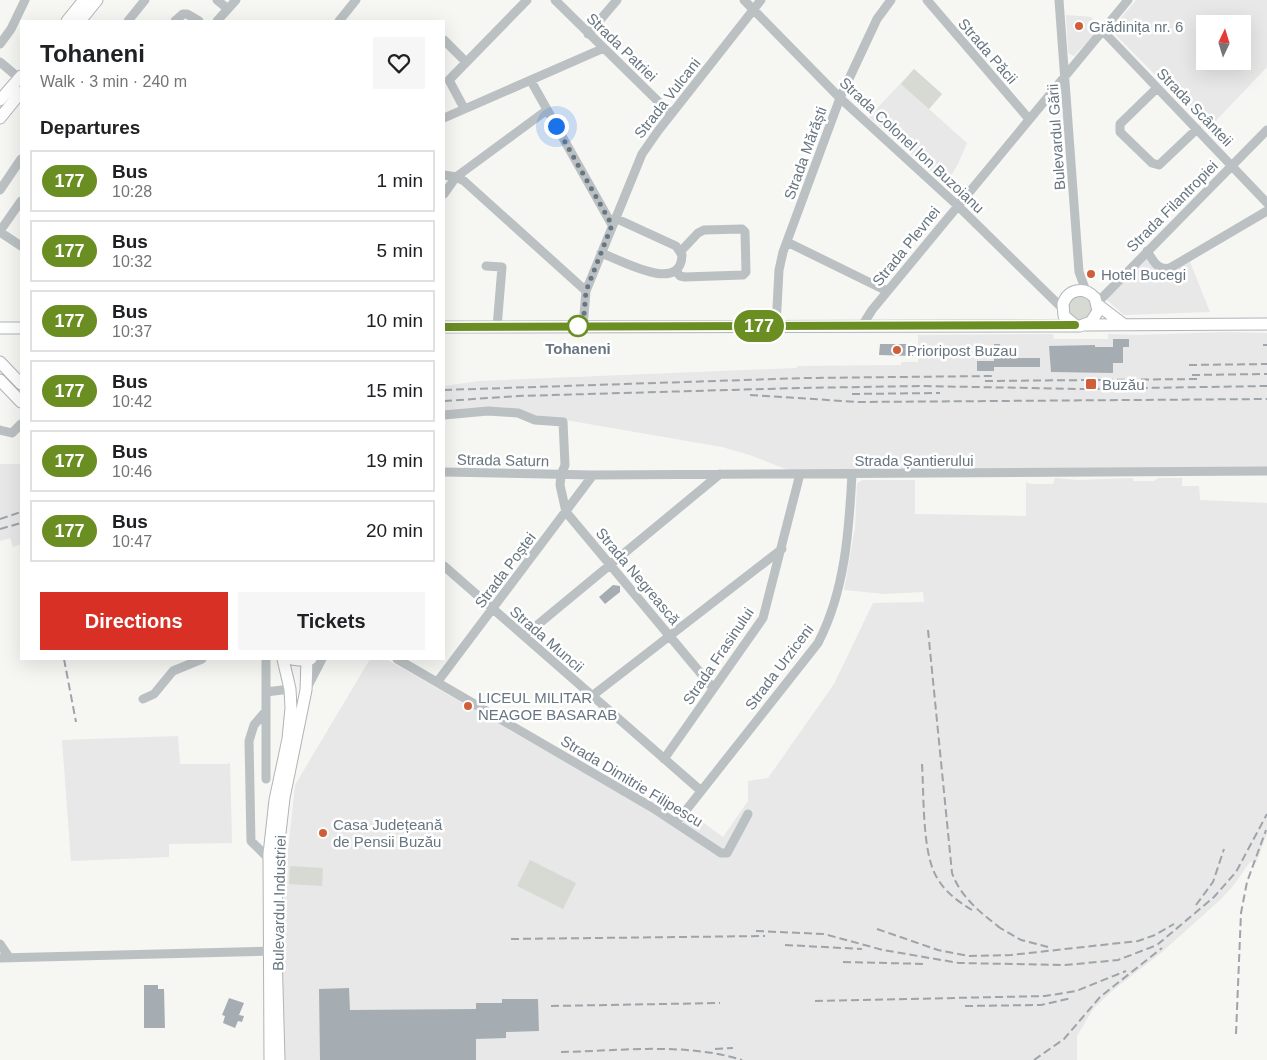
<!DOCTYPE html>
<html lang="en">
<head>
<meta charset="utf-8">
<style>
  body { margin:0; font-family:Arial,sans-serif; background:#f6f6f6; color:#202124; height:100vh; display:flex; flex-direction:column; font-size:19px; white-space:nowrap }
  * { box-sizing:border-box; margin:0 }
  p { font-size:16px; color:#757577 }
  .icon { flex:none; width:28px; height:28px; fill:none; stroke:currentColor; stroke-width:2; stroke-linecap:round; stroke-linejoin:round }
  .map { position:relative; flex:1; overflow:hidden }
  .side { position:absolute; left:20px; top:20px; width:425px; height:640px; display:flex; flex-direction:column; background:#fff; border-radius:0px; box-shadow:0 5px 20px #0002 }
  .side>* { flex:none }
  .badge { padding:0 10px; border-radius:16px; font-size:18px; line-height:32px }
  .needle { width:32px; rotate:4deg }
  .controls { position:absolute; left:1196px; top:15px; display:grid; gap:10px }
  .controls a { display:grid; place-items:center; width:55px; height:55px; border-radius:0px; background:#fff; box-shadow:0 5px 20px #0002; font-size:25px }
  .you { position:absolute; width:25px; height:25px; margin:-12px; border:4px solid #fff; border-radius:50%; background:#1a73e8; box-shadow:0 0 0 8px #1a73e833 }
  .map>.badge { position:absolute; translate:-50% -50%; box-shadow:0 0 0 2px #fff }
  h2 { padding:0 20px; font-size:19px; line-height:45px }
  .round { display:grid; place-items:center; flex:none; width:52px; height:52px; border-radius:0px; background:#f6f6f6 }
  .overview { display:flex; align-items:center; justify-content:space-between; height:85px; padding:0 20px }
  h1 { font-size:24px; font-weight:600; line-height:38px }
  .button { display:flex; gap:10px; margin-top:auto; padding:10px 20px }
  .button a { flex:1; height:58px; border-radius:0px; background:#d93025; color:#fff; font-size:20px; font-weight:600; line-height:58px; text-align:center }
  .button a+a { background:#f6f6f6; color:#202124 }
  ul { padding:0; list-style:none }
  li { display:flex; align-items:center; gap:15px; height:62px; margin:0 10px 8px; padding:0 10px; border:2px solid #e0e0e0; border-radius:0px }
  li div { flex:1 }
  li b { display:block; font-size:19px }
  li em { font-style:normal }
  li .badge { min-width:55px; font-weight:700; text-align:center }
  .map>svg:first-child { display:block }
</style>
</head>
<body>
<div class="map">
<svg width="1267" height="1060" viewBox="0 0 1267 1060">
  <rect width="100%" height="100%" fill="#f6f6f3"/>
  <path fill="#e7e8e7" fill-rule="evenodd" d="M1136 0H1267V67L1208 129 1111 30ZM1205 24H1242V61H1205Z
    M1066 15 1091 17 1101 27 1074 56 1068 53Z
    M914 69 942 94 929 109 967 143 958 164 946 184 869 117Z
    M1146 257 1161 273 1190 262 1210 312 1124 315 1106 299Z
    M1225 332 1267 333V468L791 471 750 455 722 447 560 419H539L523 412 444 413V386L479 381 797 368V366L901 365V362H918V335L1053 334 1054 339H1108V334L1137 335Z
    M0 464H21V544L13 547 10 538 0 541Z
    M1055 478 1077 480 1133 478V481H1154L1158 478H1182V486H1199L1200 500 1267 503V834L1256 863 1250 862 1233 886 1220 900 1162 952 1112 991 1093 1009 1077 1036V1060H281L280 968 284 890 295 785 370 659H386L678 827 690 813 723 837 748 801V781L768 778 834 684 873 603 924 602 923 592 885 594 844 590 855 527 857 483 863 480H915V514L1026 516V482L1030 484H1053Z
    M178 736 180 764H228L230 762 232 843 169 844V857L71 861 62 740Z"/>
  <path fill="#d6dad3" d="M914 69 942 94 929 109 901 84Z
    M1075 295 1088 297 1093 307 1090 317 1080 322 1070 317 1067 305Z
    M530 860 576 883 563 909 517 886Z
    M290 866 323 868 322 886 289 884Z"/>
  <path fill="#a6adb2" d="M1113 339H1129V347H1123V363H1113V373L1051 372 1049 346 1095 345V347H1113Z
    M880 344H914L913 356 879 355Z
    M994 344H1000L999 358H1040V367H994V371H977V361H994Z
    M613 585 620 586V592L605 604 599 597Z
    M144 985H158V989H164L165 1028H144Z
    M349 988 350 1010 476 1009V1003H502V999H538L539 1031 506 1032V1038L476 1039V1060H320L319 989Z
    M229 998 244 1003 239 1015 244 1016 242 1022 238 1021 235 1028 223 1023 225 1016 222 1015Z"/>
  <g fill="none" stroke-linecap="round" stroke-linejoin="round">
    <defs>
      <path id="major" d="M67 21 84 0
        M80 21 97 0
        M0 100 21 76
        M0 118 21 92
        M1098 305 1123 324
        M1086 325 1267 324
        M444 327 1080 326 1091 322 1098 311 1095 298C1084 286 1068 289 1063 304L1064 316 1075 325
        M0 328H21
        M0 362 21 384
        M0 380 21 402
        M292 659 299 660 311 659
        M270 1060 269 854 275 800 288 739 291 708 290 689 283 659
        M279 1060 276 951 277 859 284 798 306 690 307 659"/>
    </defs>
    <use href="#major" stroke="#afb4b7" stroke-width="13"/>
    <path stroke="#bbc0c3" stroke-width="9" d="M217 0 228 9
      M555 0 671 114
      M744 0 840 98 957 205 1062 308
      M927 0 1029 119
      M1059 0 1079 272 1086 291
      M128 21 145 0
      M175 21 183 14H187L199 21
      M217 21 236 0
      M339 21 356 0
      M1103 31 1267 203
      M588 34 617 0
      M444 40 466 62
      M0 44 11 29 25 0
      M0 62 19 78
      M531 81 612 225
      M1157 88 1120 124V132L1152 163 1159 165 1197 129
      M464 108 449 80 527 0
      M444 118 604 48
      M444 175 456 177 464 181 586 291
      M0 190 21 159
      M444 194 456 177 547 110
      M0 231 21 201
      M0 232 21 246
      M787 242 887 291
      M1147 251C1153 260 1157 271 1170 268L1267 211
      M601 253C621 260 681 295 682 255L676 246 615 218
      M486 266 502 267 497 327
      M677 272 680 276 685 277 743 275 746 272 745 232 742 229 704 230 698 233 681 251
      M1097 303 1267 130
      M583 326 586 291 642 154 658 131 761 0
      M776 326 779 270 783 252 840 98 877 19 891 0
      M862 326 872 310 1128 0
      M444 415 488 411 518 413 535 420 563 422 565 465 561 475 560 485 566 512 713 688
      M0 430 12 433 21 424
      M444 472 593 475 1267 471
      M444 566 700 790
      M524 636 720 474
      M266 659V692L290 689
      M397 659 653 808 721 853H727L748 814
      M438 681 593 475
      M307 688 322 659
      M266 692V779
      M592 696 782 549
      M143 699 154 694 173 671 202 659
      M266 711 254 725 249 741 251 841 268 858
      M664 759 763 618 800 474
      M676 823 818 643C845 591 849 531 852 474
      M0 944 9 957
      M0 958 274 951"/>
    <use href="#major" stroke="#fff" stroke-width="11"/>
    <path stroke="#9ea4a9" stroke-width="2" stroke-dasharray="8 4" stroke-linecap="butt" d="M1263 345H1267
      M1189 365 1267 364
      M1192 375 1267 374
      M985 381 1200 379
      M444 390 805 378 992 376
      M852 394 940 393
      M750 395 859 402 1267 399
      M444 401 518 396 799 388 922 386 1082 389 1267 386
      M0 519 21 512
      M0 529 21 523
      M928 630 952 873C961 898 982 914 1003 930
      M64 659 76 722
      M922 764C924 794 922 851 936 876 944 891 957 901 972 910
      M1196 905 1213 882 1224 849
      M997 926 1021 940 1048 947
      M877 929 938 950 969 956 1011 955 1138 941 1155 935 1174 924
      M756 931 824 934 883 950 959 963 1065 965 1118 960 1157 945 1214 897 1236 872 1267 814
      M511 939 765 936
      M785 945 862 949
      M843 962 927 964
      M815 1001 1045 996 1076 991 1126 971
      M551 1006 720 1003
      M965 1006 1041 1005 1072 998
      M1236 1034 1241 913 1247 882 1266 830
      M715 1049 733 1048
      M561 1052C621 1051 684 1042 742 1060
      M1034 1060 1064 1039 1100 997 1162 948"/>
  </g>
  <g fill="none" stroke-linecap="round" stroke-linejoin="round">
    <defs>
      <path id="line" d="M444 327 1075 325"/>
    </defs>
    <use href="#line" stroke="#fff" stroke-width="11"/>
    <use href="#line" stroke="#6b8e23" stroke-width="8"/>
    <path stroke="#687681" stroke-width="5" stroke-dasharray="0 9" d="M556 126 612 225 586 291 583 326H578"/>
  </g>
  <g fill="#d05f39" stroke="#fff" stroke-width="2">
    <circle cx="1079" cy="26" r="5"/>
    <circle cx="1091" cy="274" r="5"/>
    <circle cx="897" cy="350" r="5"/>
    <rect x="1085" y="378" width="12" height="12" rx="2.5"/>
    <circle cx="468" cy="706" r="5"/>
    <circle cx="323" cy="833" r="5"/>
  </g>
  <circle fill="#fff" stroke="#6b8e23" stroke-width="2.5" cx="578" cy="326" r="10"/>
  <g text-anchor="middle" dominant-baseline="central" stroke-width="5" stroke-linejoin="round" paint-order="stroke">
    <g font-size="15" fill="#687681" stroke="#fff" text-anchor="start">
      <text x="1089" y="26">Grădinița nr. 6</text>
      <text x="1101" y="274">Hotel Bucegi</text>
      <text x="907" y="350">Prioripost Buzau</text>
      <text x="1102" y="384">Buzău</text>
      <text x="478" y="697">LICEUL MILITAR<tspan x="478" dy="17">NEAGOE BASARAB</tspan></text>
      <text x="333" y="824">Casa Județeană<tspan x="333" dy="17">de Pensii Buzău</tspan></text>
    </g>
    <g font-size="15" fill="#687681" stroke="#fff">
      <text transform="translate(622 47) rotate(44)">Strada Patriei</text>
      <text transform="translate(988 51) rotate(49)">Strada Păcii</text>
      <text transform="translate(667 98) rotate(-52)">Strada Vulcani</text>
      <text transform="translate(1195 107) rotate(46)">Strada Scânteii</text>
      <text transform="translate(1056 137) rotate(-94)">Bulevardul Gării</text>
      <text transform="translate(912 145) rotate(43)">Strada Colonel Ion Buzoianu</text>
      <text transform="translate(805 153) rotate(-70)">Strada Mărăști</text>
      <text transform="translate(1172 206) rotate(-45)">Strada Filantropiei</text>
      <text transform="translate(906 246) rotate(-51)">Strada Plevnei</text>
      <text transform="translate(503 460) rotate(1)">Strada Saturn</text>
      <text x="914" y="460">Strada Șantierului</text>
      <text transform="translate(505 570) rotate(-53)">Strada Poștei</text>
      <text transform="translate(638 576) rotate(50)">Strada Negrească</text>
      <text transform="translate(547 639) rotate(41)">Strada Muncii</text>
      <text transform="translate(718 656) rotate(-56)">Strada Frasinului</text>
      <text transform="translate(779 667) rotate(-53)">Strada Urziceni</text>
      <text transform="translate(632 781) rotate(31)">Strada Dimitrie Filipescu</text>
      <text transform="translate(279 903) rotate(-89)">Bulevardul Industriei</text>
    </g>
    <g font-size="15" font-weight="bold" fill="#687681" stroke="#fff">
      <text x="578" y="348">Tohaneni</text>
    </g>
  </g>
</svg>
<div class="controls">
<a><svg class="needle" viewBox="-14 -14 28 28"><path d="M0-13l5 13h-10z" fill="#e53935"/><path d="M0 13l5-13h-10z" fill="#757577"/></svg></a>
</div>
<div class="you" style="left:556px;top:126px"></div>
<b class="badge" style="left:759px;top:326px;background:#6b8e23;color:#fff">177</b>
<section class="side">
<div class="overview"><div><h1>Tohaneni</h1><p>Walk · 3 min · 240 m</p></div><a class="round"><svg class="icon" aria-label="heart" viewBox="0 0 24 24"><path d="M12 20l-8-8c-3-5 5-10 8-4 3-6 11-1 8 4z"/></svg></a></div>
<h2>Departures</h2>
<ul>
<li><span class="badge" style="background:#6b8e23;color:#fff">177</span><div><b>Bus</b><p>10:28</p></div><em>1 min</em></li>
<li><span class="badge" style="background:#6b8e23;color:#fff">177</span><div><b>Bus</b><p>10:32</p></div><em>5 min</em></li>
<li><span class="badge" style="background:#6b8e23;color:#fff">177</span><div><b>Bus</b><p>10:37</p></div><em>10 min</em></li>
<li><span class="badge" style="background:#6b8e23;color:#fff">177</span><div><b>Bus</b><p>10:42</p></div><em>15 min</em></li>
<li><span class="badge" style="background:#6b8e23;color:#fff">177</span><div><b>Bus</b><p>10:46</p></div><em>19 min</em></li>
<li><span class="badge" style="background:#6b8e23;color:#fff">177</span><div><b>Bus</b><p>10:47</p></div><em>20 min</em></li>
</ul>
<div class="button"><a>Directions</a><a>Tickets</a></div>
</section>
</div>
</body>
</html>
